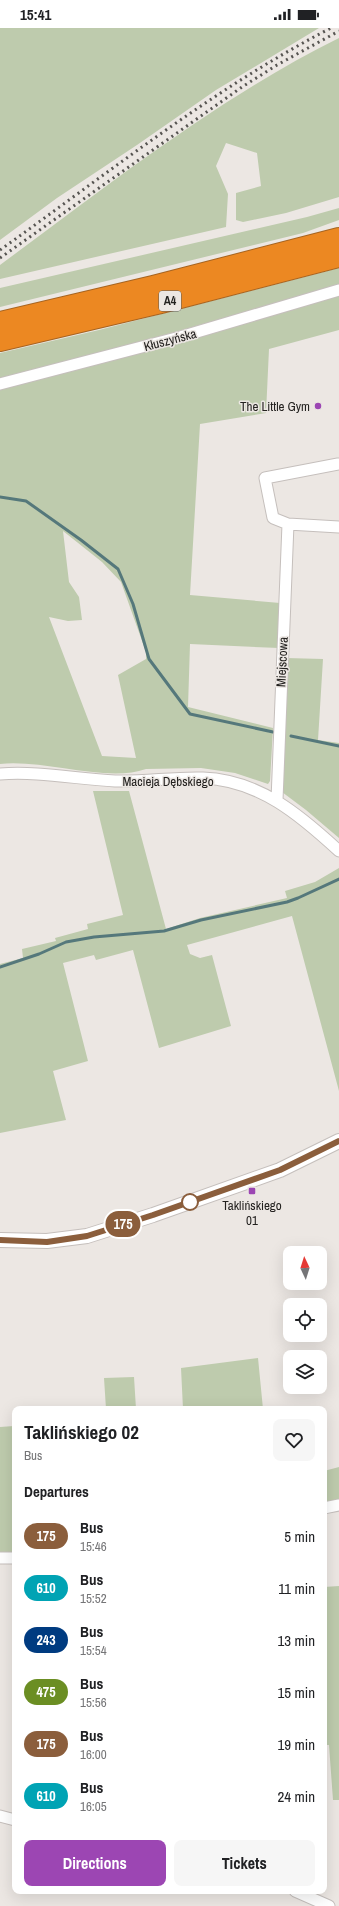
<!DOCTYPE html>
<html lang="en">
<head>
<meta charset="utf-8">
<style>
  body { margin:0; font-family:"Archivo Narrow",sans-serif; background:#f6f6f6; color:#202124; height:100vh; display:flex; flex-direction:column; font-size:15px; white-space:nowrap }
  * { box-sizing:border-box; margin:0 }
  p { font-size:13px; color:#757577 }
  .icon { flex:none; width:22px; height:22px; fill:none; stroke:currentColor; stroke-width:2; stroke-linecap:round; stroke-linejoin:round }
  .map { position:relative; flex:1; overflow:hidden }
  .drawer { position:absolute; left:12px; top:1378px; width:315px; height:488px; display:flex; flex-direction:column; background:#fff; border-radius:8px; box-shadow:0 4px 16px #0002 }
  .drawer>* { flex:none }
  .badge { padding:0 8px; border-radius:13px; font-size:14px; line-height:26px }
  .needle { width:26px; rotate:356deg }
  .buttons { position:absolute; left:283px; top:1218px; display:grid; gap:8px }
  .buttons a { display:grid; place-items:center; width:44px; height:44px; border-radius:8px; background:#fff; box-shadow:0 4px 16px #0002; font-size:20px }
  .map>.badge { position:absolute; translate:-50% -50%; box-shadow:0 0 0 2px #fff }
  h2 { padding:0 12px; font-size:15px; line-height:36px }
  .round { display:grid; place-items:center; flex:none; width:42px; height:42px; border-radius:8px; background:#f6f6f6 }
  .head { display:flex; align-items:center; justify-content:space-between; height:68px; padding:0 12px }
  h1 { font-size:19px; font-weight:800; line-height:30px }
  .cta { display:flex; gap:8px; margin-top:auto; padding:8px 12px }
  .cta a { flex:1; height:46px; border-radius:8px; background:#9c46b3; color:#fff; font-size:16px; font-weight:800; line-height:46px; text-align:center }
  .cta a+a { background:#f6f6f6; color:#202124 }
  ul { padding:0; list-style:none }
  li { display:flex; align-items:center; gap:12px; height:52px; padding:0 12px }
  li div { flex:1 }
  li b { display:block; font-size:15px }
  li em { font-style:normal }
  li .badge { min-width:44px; font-weight:700; text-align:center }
  .status { display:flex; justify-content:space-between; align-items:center; height:28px; padding:0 20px; background:#fff; direction:ltr }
  .status svg { height:11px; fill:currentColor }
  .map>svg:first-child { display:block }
</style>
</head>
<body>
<div class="status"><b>15:41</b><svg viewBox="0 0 49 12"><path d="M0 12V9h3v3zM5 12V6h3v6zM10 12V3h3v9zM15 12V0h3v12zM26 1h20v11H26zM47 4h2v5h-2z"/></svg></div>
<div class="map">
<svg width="339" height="1878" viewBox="0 0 339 1878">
  <rect width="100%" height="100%" fill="#ece7e3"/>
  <path fill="#becbad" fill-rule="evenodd" d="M0 0H319L216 62 137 117 57 170 0 212Z
    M339 10V169L286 185 243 194 236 192V165L261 158 257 125 226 115 216 138 228 166 226 199 0 251V237C108 157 218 70 339 10Z
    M339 180V192L303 205 0 279V260L307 189Z
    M339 240V258L0 353V325L99 302Z
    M339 265V302L269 321 266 385 200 396 190 567 280 575 279 620 190 616 188 679 273 700 270 753 268 756 235 745 201 740 146 741C107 755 44 731 0 736V360ZM63 503 102 534 121 554 146 624V631L118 647 136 730 102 728 49 589 68 593 82 592 79 569 69 554Z
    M286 630 323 631 318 712 339 715V810L306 782 282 764Z
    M93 763H129L166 901 200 890 287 870 285 863 315 854 339 840V1063L292 888 187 917 190 926 200 930 212 927 231 998 159 1020 133 922 96 932 94 927 63 935 88 1033 53 1043 66 1092 0 1105V936L23 930 22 921 56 913 55 910 88 901 87 896 123 887Z
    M258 1330 263 1381H183L181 1340Z
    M134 1349 136 1381H106L104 1350Z
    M14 1398 15 1525 0 1524V1399Z
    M339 1439V1471L324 1474V1443Z
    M339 1558V1772H333L329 1717H324V1559Z"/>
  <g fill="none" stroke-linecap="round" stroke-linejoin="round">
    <path stroke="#55787b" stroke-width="3" d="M0 469 26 473 81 512 118 541 133 576 149 631 190 686 273 704
      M291 708 339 718
      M0 939 39 926 66 914 94 909 164 903 201 892 287 874 298 870 339 851"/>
    <defs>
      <path id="minor" d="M0 356 180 309 339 262
        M338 436 265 450 273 490 288 496 339 499
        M0 746C38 743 77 751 115 753 144 754 174 749 203 750 259 752 300 787 339 823
        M277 772 288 496
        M324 1480 339 1477
        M0 1530H15
        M0 1788 15 1792
        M295 1863 329 1878"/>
      <path id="tertiary" d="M0 1212 47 1213 87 1208 153 1187 280 1142 339 1113"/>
      <path id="motorway" d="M0 294 153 258 339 210
        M0 313 161 275 339 229"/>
    </defs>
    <use href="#minor" stroke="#c5bfbc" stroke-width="13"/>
    <use href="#tertiary" stroke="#c5bfbc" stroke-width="16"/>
    <use href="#motorway" stroke="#a66421" stroke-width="22"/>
    <use href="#minor" stroke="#fff" stroke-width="11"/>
    <use href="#tertiary" stroke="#fff" stroke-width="14"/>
    <use href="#motorway" stroke="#ec8822" stroke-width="20"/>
    <path stroke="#565451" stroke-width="3" stroke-dasharray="2 4" stroke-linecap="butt" d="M0 222C107 146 214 60 331 0
      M0 230 242 59 277 37 339 3"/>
  </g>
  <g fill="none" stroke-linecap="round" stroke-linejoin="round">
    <defs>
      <path id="line" d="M0 1212 47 1214 87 1208 153 1187 280 1142 339 1113"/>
    </defs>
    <use href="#line" stroke="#fff" stroke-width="9"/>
    <use href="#line" stroke="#8b5e3c" stroke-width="6"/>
  </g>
  <g fill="#9c46b3" stroke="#ece7e3" stroke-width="1.5">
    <circle cx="318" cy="378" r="4"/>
    <rect x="248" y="1159" width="8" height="8" rx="2"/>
  </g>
  <circle fill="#fff" stroke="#8b5e3c" stroke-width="2" cx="190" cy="1174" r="8"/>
  <g text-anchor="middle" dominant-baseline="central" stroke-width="3" stroke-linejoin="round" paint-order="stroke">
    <rect fill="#ece7e3" stroke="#5f5c5a" stroke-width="1" x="159" y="263" width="22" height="20" rx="3"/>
    <g font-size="12" font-weight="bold" fill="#23211f">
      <text x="170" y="273">A4</text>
    </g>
    <g font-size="13" fill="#23211f" stroke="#ece7e3">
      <text transform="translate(170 312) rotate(-15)">Kłuszyńska</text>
      <text transform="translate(282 634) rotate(-87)">Miejscowa</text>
      <text x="168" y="753">Macieja Dębskiego</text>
    </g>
    <g font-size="13" fill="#23211f" stroke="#ece7e3" text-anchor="end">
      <text x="310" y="378">The Little Gym</text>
      <text x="252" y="1177" text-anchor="middle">Taklińskiego<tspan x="252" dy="15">01</tspan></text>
    </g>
  </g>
</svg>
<div class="buttons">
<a><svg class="needle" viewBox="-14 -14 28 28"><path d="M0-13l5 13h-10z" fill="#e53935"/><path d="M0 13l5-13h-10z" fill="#757577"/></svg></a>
<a><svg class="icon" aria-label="locate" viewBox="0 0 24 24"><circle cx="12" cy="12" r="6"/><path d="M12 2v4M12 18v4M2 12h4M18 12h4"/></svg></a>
<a><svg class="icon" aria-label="layers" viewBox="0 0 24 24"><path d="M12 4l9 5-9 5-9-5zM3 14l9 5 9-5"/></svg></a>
</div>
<b class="badge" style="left:123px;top:1196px;background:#8b5e3c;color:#fff">175</b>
<section class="drawer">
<div class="head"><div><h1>Taklińskiego 02</h1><p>Bus</p></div><a class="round"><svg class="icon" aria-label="heart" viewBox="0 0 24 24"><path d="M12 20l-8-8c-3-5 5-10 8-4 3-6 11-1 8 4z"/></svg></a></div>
<h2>Departures</h2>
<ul>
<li><span class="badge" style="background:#8b5e3c;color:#fff">175</span><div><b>Bus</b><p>15:46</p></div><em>5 min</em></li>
<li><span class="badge" style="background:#00a3b4;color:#fff">610</span><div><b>Bus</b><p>15:52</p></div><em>11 min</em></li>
<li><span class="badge" style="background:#003b80;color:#fff">243</span><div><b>Bus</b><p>15:54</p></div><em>13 min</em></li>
<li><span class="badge" style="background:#6b8e23;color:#fff">475</span><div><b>Bus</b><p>15:56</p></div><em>15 min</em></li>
<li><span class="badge" style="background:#8b5e3c;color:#fff">175</span><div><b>Bus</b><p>16:00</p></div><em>19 min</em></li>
<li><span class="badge" style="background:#00a3b4;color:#fff">610</span><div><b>Bus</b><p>16:05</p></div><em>24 min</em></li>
</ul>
<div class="cta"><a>Directions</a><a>Tickets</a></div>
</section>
</div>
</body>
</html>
